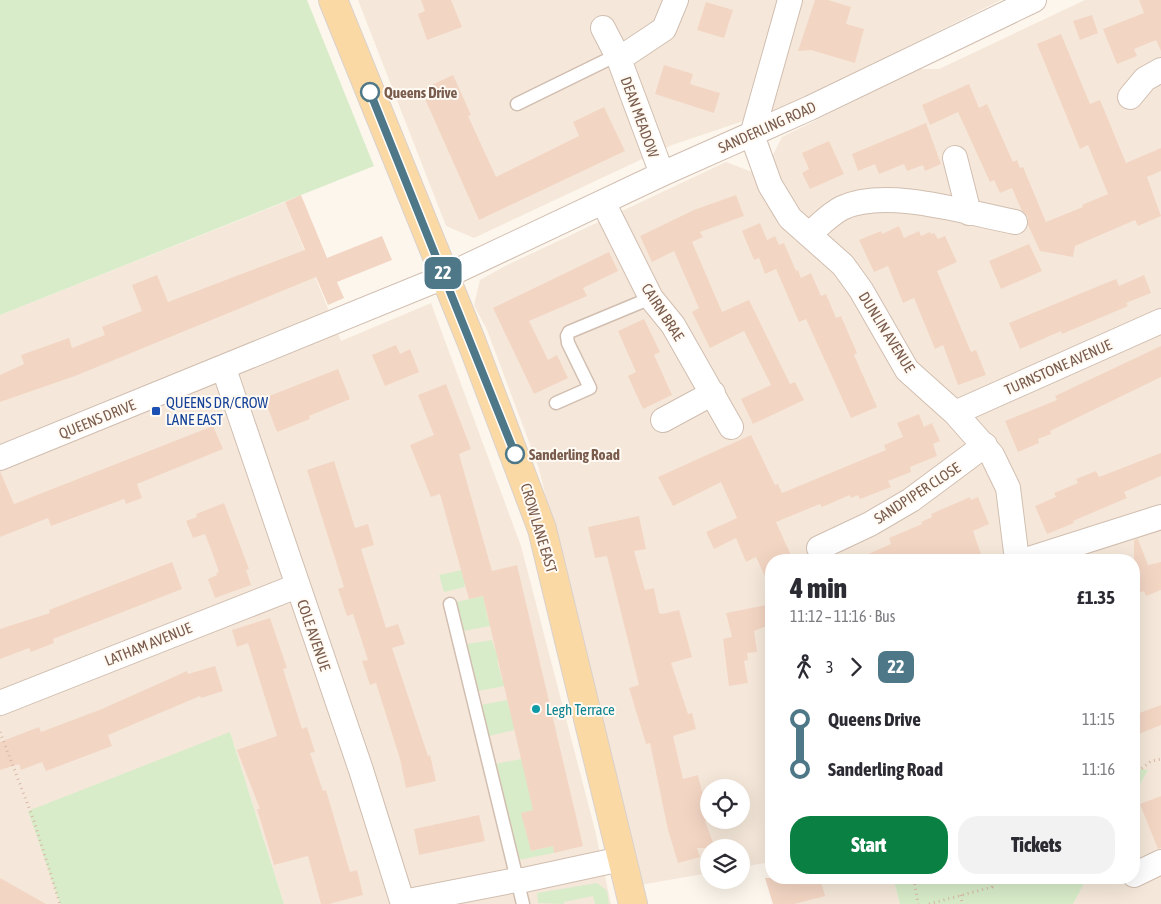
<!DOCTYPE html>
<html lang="en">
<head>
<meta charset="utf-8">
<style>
  body { margin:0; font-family:"Asap Condensed",sans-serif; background:#f2f2f3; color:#2b2b33; height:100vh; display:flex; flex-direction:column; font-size:19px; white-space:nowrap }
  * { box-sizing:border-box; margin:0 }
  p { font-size:16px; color:#7c7c81 }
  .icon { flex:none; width:28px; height:28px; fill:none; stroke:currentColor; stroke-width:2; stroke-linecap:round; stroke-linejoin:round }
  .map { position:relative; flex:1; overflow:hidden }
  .details { position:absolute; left:765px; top:554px; width:375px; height:330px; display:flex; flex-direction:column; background:#fff; border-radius:20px; box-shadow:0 5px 20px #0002 }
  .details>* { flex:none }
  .badge { padding:0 10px; border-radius:8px; font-size:18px; line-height:32px }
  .fabs { position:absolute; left:700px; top:779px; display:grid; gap:10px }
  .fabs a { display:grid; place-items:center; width:50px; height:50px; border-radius:50%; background:#fff; box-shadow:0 5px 20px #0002; font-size:25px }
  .map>.badge { position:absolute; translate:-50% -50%; box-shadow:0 0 0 2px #fff }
  .legs { display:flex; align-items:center; gap:8px; height:55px; padding:0 25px; font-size:16px }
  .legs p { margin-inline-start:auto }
  .overview { display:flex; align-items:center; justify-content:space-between; height:85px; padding:0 25px }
  h1 { font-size:28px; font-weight:800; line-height:38px }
  .button { display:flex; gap:10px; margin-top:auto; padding:10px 25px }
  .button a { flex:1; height:58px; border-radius:20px; background:#0b8043; color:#fff; font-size:20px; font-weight:800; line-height:58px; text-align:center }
  .button a+a { background:#f2f2f3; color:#2b2b33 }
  ul { padding:0 25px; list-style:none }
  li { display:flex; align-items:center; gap:18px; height:50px; font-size:19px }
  li i { display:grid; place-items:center; width:8px; height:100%; margin:0 6px; background:currentColor }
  li i::after { content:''; width:12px; height:12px; margin:-6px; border:4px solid; border-radius:50%; background:#fff }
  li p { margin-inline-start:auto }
  li:first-child i { background:linear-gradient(#0000 50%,currentColor 0) }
  li:last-child i { background:linear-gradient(currentColor 50%,#0000 0) }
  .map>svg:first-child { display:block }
</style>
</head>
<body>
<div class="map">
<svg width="1161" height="904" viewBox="0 0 1161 904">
  <rect width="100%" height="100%" fill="#fdf6ec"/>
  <path fill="#f5e8da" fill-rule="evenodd" d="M358 0H1001L788 106 672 145 474 238 446 226Z
    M1085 0H1161V904H1073L1087 878H1134V795L1148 770 1134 768V560H771V862L741 867V848H709V873L640 885 571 595 538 466 487 330 474 305 480 280 505 266 726 162 755 173 774 153 782 137 919 69H939ZM709 788H741V820H709Z
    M285 202 341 341 431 303 521 546 595 830 611 904H284L230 732 49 867 60 904H0V315Z
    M785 878H893L900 904H790Z"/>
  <path fill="#d8ecc9" d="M0 0H307L374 166 0 315Z
    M485 565 489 578 464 584 465 587 444 592 439 575Z
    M493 594 494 597 484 600 488 620 500 617 501 624 463 631 456 602Z
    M492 640 495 650 507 648 509 657 497 660 502 680 513 678 515 684 478 691 467 644Z
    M507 700 510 710 521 707 514 730 489 736 481 705Z
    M230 732 284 904H60L28 811Z
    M521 759 543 808 522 813 526 833 549 828 528 839 531 851 553 846 554 853 518 860 495 764Z
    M1134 768 1148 770 1134 795Z
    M893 878H1087L1073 904H900Z
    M597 883 607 891 609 904H595L593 896 564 902V904L538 903 537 893Z"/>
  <path fill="#f3d5c3" d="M421 0H451L462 27 427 40 418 14 425 11Z
    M815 0H828L851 7 846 24 864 29 855 63 811 50 798 51Z
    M1139 0H1161V51L1156 40 1134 49 1137 56 1117 64 1103 29 1144 13Z
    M706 2 733 10 724 38 697 30Z
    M1092 15 1098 33 1080 40 1073 21Z
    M1061 34 1090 104 1100 100 1126 163 1161 148V171L1147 177 1161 216 1138 226 1135 220 1075 246 1073 257 1040 251 1028 225V217L1022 211 1012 188 1000 193 994 180 990 182 958 112 930 125 922 105 969 84 979 108 987 104 1013 162 1017 160 1020 168 1023 167 1046 222 1083 207 1082 205 1108 194 1088 145 1080 149 1037 44Z
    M664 65 693 74 690 84 720 93 714 113 655 94Z
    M453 75 471 115 468 116 496 177 579 136 573 122 604 107 625 151 479 220 421 90Z
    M926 123 941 164 925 171 923 165 907 171 904 164 879 174 875 164 858 171 852 154Z
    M829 141 844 174 810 189 802 173 809 169 802 153Z
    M301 195 327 258 382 236 392 260 337 282 344 298 328 305 316 277 75 376 0 402V375L24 364 21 355 69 338 72 348 105 335 102 327 142 311 132 285 157 275 168 302 305 250 285 202Z
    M736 195 744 216 700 232 703 237 692 242 722 312 749 300 790 384 795 382 804 400 753 424 741 399 771 385 744 331 710 348 692 312 699 308 674 251 652 262 640 236 694 210Z
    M760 223 767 240 775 236 779 245 784 243 796 271 798 270 801 278 811 273 821 296 826 294 836 318 841 316 857 353 854 355 877 407 851 418 806 319 799 322 776 269 765 274 759 258 754 260 742 231Z
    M899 226 904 238 919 231 921 236 930 232 931 234 934 233 938 239 945 236 957 262 937 271 971 352 976 350 986 375 958 385 943 345 935 349 914 298 903 303 888 266 874 272 859 240 881 231 882 234Z
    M1029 244 1042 271 1001 289 989 261Z
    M609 252 618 271 583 288 587 296 529 321 548 360 557 355 568 378 534 394 493 308Z
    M1144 275 1151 293 1126 303 1128 306 1062 334 1061 331 1020 349 1009 323 1116 279 1119 286Z
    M644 319 660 352 654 355 672 395 643 409 628 376 636 372 618 331Z
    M396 345 400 354 410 349 419 372 385 386 372 355Z
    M1161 346V377L1050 431 1051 434 1038 439 1039 443 1018 452 1005 421 1057 400 1055 396Z
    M338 369 350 399 309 416 310 419 277 432 264 398Z
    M446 384 471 449 459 454 492 571 517 565 583 846 554 853 553 846 531 851 521 813 533 810 483 596 469 599 440 494 431 497 410 445 434 435 418 395Z
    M919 414 924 427 932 423 940 441 933 444 937 456 910 467 911 472 888 481 891 487 860 499 858 495 851 498 850 495 822 507 820 504 776 522 793 560H771V590L756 557 746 562 736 538 714 549 706 532 737 518 721 482 673 506 658 477 751 435 775 485 778 484 782 493 886 450 884 445 903 437 897 423Z
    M213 426 223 449 137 484 142 498 126 504 124 499 51 526 48 518 0 537V471L14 504Z
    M1161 453V476L1124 492 1127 498 1073 521 1074 523 1047 534 1035 506 1056 497 1054 493 1078 483 1076 479 1096 471 1099 477Z
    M334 461 355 528 368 524 374 545 361 549 386 628 398 624 405 644 392 648 428 756 430 755 436 781 406 788 400 759 376 683 370 685 362 661 368 660 353 614 347 616 338 589 344 587 307 470Z
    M970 497 971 500 978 497 989 524 973 531 983 560H855L891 544 889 538 922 524 921 522 932 517 931 514Z
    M224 503 249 569 246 570 251 585 215 598 208 579 217 575 216 573 219 572 212 552 205 534 193 538 186 521 197 517 196 514Z
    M639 516 646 549 634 551 645 590 654 588 659 613 662 614 679 610 692 657 671 663 688 714 692 713 696 729 673 736 683 779 698 775 709 821H705L715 848H697L700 857 678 863 668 830 650 743 646 744 629 688 639 685 607 556 595 558 588 527Z
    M1138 539 1148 565 1161 562V590L1146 596 1144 591 1134 595V540Z
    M172 562 182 589 53 639 54 643 31 652 29 648 0 659V629L50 613 49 610Z
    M771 604V624L754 631 757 652 747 653 748 660 744 661 748 683 729 686 723 639 732 637 726 613Z
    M270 618 287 668 283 669 302 729 307 727 315 752 310 753 323 791 326 790 350 872 357 870 363 895 329 904H321L308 856 274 865 257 809H260L237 750 277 736 248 643 237 647 232 630Z
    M215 666 223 691 201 698 200 696 108 735 112 746 46 771 42 762 21 770 19 764 0 770V742L39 727 41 732 102 709 187 671 188 674Z
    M1161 705V725L1134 736V715Z
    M1161 796V848L1158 849 1140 804Z
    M479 815 485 841 419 855 414 829Z
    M0 878 46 904H0Z
    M765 878H820L825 896 794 904H773Z"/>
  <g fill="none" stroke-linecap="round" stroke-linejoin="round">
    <defs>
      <path id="lane" d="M517 104 617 55
        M556 403 590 388 568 343 567 336 569 332 651 298
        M450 604 523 904"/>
      <path id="street" d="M790 0 752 135 770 185 790 218 843 265 861 290 907 370 955 413 992 455 1008 488 1017 560
        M603 28 619 59 662 174
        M619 59 664 29 676 0
        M1130 97 1145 79 1161 70
        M955 158 969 213
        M603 202 651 298 673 325 731 427
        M809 234C819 226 830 214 842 208 886 187 968 213 1015 222
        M224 369 361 770 403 904
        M955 413 1161 321
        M663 420 713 393
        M0 458 444 277 662 174 810 108 1034 0
        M819 548 870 524 911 500 985 445
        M1026 560 1161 517
        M0 703 297 586
        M1134 875 1161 862
        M403 902 516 880H524L621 859"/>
      <path id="primary" d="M333 0 472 343 542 529 633 904"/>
    </defs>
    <use href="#lane" stroke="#d1beb0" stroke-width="15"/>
    <use href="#street" stroke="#d1beb0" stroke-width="26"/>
    <use href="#primary" stroke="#dad1cd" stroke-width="30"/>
    <path stroke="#d9b8a5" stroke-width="3" stroke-dasharray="1 4" stroke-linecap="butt" d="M0 732 34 821 60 904
      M1134 775 1151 761 1161 759
      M914 879 918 904
      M961 895 962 904
      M929 904 992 887 990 878"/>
    <use href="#lane" stroke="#fff" stroke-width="12"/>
    <use href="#street" stroke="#fff" stroke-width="24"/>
    <use href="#primary" stroke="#fbd9a5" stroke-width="28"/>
  </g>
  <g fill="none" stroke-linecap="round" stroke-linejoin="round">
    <defs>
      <path id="line-1" d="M370 92 515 454"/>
    </defs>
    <use href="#line-1" stroke="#fff" stroke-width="11"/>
    <use href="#line-1" stroke="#4e7888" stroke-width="8"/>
  </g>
  <g fill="#fff" stroke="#4e7888" stroke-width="2.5">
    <circle cx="370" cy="92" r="9"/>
    <circle cx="515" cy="454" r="9"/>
  </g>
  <rect fill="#1a4fb4" stroke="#fffaf3" stroke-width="2" x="151" y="406" width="10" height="10" rx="2.5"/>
  <circle fill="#0f9aa8" stroke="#fffaf3" stroke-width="2" cx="536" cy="709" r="5"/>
  <g text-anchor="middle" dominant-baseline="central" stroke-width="4" stroke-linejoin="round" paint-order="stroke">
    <g font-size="15" font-weight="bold" fill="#7a5c4d" stroke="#fffaf3" text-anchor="start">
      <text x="384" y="92">Queens Drive</text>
      <text x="529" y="454">Sanderling Road</text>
    </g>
    <g font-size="15" fill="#7a5c4d" stroke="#fffaf3">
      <text transform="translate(640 117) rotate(70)">DEAN MEADOW</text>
      <text transform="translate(767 127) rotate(-24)">SANDERLING ROAD</text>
      <text transform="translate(663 312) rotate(57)">CAIRN BRAE</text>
      <text transform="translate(887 332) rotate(58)">DUNLIN AVENUE</text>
      <text transform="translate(1058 367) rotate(-24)">TURNSTONE AVENUE</text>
      <text transform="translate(97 419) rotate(-22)">QUEENS DRIVE</text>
      <text transform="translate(917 493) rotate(-33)">SANDPIPER CLOSE</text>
      <text transform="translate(539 528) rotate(73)">CROW LANE EAST</text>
      <text transform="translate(314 635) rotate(71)">COLE AVENUE</text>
      <text transform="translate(148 644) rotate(-22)">LATHAM AVENUE</text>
    </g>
    <g font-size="15" fill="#164399" stroke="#fffaf3" text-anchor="start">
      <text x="166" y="402">QUEENS DR/CROW<tspan x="166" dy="17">LANE EAST</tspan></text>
    </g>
    <g font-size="15" fill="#0d838f" stroke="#fffaf3" text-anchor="start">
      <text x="546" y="709">Legh Terrace</text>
    </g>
  </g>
</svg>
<div class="fabs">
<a><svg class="icon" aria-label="locate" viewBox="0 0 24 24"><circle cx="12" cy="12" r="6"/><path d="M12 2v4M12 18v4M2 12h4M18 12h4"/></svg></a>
<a><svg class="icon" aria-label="layers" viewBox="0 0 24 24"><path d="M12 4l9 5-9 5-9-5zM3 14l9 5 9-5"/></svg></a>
</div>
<b class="badge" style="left:443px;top:273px;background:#4e7888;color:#fff">22</b>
<section class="details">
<div class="overview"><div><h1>4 min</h1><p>11:12 – 11:16 · Bus</p></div><b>£1.35</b></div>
<div class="legs"><svg class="icon" aria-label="walk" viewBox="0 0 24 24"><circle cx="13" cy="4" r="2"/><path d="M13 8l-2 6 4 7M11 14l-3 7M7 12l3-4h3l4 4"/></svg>3<svg class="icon" aria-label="forward" viewBox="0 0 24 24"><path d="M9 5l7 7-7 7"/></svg><b class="badge" style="background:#4e7888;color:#fff">22</b></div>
<ul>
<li><i style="color:#4e7888"></i><b>Queens Drive</b><p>11:15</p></li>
<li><i style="color:#4e7888"></i><b>Sanderling Road</b><p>11:16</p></li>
</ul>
<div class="button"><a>Start</a><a>Tickets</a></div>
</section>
</div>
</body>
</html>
